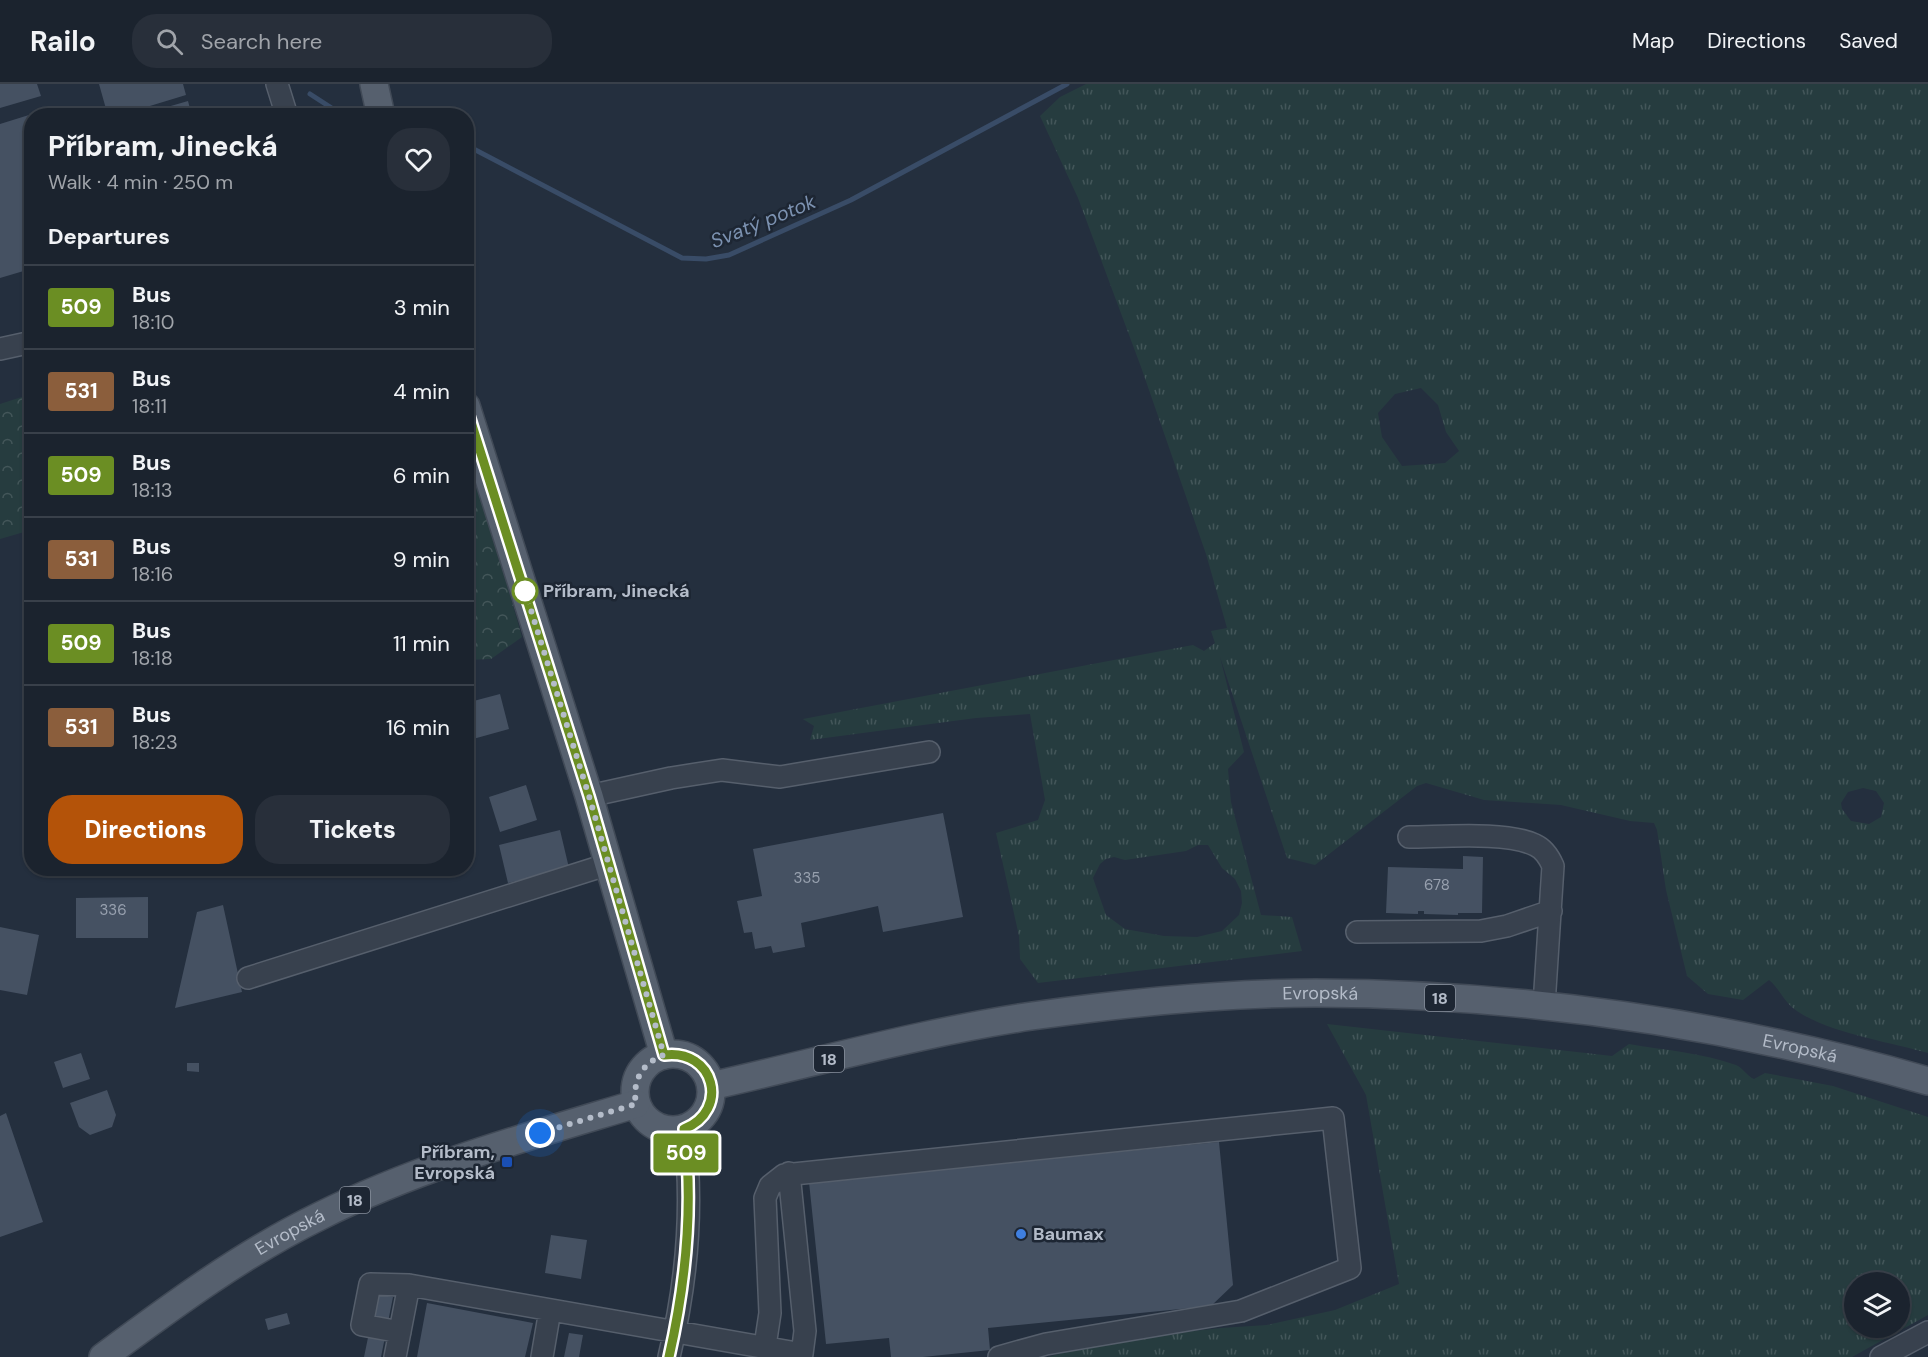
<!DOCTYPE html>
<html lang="en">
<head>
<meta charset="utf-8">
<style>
  body { margin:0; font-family:"DM Sans",sans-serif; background:#282f3a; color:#f1f3f6; height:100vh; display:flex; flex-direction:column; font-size:22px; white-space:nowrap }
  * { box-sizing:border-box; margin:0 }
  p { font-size:20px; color:#a0a4aa }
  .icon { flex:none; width:33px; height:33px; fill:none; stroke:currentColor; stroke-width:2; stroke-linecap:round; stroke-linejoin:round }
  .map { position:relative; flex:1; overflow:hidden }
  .details { position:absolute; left:24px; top:24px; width:450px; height:768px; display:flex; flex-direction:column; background:#1b232e; border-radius:24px; box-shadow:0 2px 4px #0004,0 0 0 2px #39404a }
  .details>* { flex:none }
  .badge { padding:0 12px; border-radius:4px; font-size:21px; line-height:39px }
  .tools { position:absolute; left:1844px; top:1188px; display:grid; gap:12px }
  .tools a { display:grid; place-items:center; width:66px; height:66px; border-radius:50%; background:#1b232e; box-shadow:0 2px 4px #0004,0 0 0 2px #39404a; font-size:30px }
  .you { position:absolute; width:30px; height:30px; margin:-15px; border:4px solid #fff; border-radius:50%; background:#1a73e8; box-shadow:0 0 0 9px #1a73e833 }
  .map>.badge { position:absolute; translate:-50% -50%; box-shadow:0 0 0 3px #fff }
  h2 { padding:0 24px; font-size:22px; line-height:54px }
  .round { display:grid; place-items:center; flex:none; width:63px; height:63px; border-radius:24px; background:#282f3a }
  .head { display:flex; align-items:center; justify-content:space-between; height:102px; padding:0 24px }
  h1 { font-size:28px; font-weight:800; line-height:45px }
  .cta { display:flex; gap:12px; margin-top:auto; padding:12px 24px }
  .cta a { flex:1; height:69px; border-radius:24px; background:#b45309; color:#fff; font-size:24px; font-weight:800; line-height:69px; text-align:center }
  .cta a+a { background:#282f3a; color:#f1f3f6 }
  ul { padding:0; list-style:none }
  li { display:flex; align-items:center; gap:18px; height:84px; padding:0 24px; border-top:2px solid #39404a }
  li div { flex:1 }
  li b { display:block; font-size:22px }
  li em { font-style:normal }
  li .badge { min-width:66px; font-weight:700; text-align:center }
  header { display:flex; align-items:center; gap:36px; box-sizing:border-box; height:84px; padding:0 30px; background:#1b232e; border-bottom:2px solid #39404a }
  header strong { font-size:28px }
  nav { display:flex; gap:33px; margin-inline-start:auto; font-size:21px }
  .search { width:420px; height:54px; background:#282f3a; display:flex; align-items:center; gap:15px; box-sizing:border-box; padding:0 21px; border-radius:24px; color:#a0a4aa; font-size:22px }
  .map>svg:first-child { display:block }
</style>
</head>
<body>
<header>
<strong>Railo</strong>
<div class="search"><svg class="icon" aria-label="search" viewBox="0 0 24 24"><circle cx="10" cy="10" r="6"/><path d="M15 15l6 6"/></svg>Search here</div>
<nav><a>Map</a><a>Directions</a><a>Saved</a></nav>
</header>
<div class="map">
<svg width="1928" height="1273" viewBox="0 0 1928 1273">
  <defs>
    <pattern id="grass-tufts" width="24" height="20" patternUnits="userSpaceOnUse" patternTransform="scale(1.5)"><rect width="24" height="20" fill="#263c3f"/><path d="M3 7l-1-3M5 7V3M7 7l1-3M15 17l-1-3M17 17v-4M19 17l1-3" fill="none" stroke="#435659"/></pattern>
    <pattern id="forest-crowns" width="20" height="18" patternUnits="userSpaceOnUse" patternTransform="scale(1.5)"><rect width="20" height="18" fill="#263c3f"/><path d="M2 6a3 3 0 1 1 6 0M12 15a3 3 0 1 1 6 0" fill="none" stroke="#435659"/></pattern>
  </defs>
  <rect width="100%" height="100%" fill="#242f3e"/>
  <path fill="url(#grass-tufts)" fill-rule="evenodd" d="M1086 0H1928V969C1890 958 1823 948 1793 924 1783 916 1779 904 1769 896L1743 916 1708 910 1687 892 1666 806 1657 746 1654 739 1630 737 1561 721 1484 716 1426 699 1417 702 1315 781 1287 774 1220 573 1244 668 1228 685 1231 718 1261 831 1292 833 1302 867 1038 899 1020 875 1019 852 996 749 1038 736 1045 716 1030 630 976 634 810 656 814 642 803 635 1193 561 1204 567 1215 559 1211 547 1227 544 1206 470 1141 283 1078 114 1040 32 1060 13ZM1421 304 1438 321 1446 348 1459 367 1445 379 1402 382 1382 353 1378 329 1395 310ZM1863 704 1876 707 1884 719 1881 733 1869 740 1851 737 1842 725 1841 719 1848 708ZM1198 761H1208L1222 784 1235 795 1241 807 1242 819 1239 831 1222 847 1197 853 1164 852 1125 845 1106 831 1093 794 1100 780 1106 775 1114 773 1125 776 1186 767Z
    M1327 940 1612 972 1629 960C1664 966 1703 969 1736 981 1743 984 1747 992 1754 995L1765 989 1833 1002 1928 1033V1231L1852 1273H1048L1111 1256 1221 1244 1267 1241 1335 1226 1399 1200 1366 1011ZM1854 1198H1899V1244H1854Z"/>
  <path fill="url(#forest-crowns)" d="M31 310V446L0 455V320Z
    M466 357 522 553 491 575 467 576Z"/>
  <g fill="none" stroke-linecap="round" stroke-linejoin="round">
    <path stroke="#394c67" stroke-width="5" d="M310 10 344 32
      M404 32H410
      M466 61 682 174 706 175 729 171 851 116 1067 0"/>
  </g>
  <path fill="#455162" d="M0 0H37L41 12 0 24Z
    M99 0H183L186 11 117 32H108Z
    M188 17 192 32H159L157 26Z
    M45 26 46 32H32V180L25 182 27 186 0 194V40Z
    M500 610 509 645 473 655 466 634V619Z
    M526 701 537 736 500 748 489 713Z
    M943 729 963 833 883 848 878 822 801 839 805 863 773 869 771 862 755 865 752 848 744 849 737 817 762 812 753 765Z
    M560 746 569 784 508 799 499 761Z
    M1463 772 1483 773 1482 829H1458V831L1424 830V827H1418V830L1386 829 1388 783 1463 785Z
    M148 813V854H76V814Z
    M223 821 242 908 175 924 197 828Z
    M0 843 39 851 27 911 0 906Z
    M81 969 90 995 63 1004 54 978Z
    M187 979H199V988L187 987Z
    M107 1006 116 1031 112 1043 90 1051 79 1043 70 1019Z
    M6 1029 43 1138 0 1153V1032Z
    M1219 1058 1233 1201 1211 1222 988 1244 990 1266 923 1273H891L889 1254 826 1260 809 1098Z
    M551 1151 587 1156 581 1195 545 1189Z
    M377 1210 393 1213 381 1273H364Z
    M427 1219 533 1239 525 1273H417Z
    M287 1229 290 1240 268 1246 265 1235Z
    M569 1249 583 1251 579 1273H564Z"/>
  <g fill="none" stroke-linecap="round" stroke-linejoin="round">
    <defs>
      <path id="minor" d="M277 0 287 32
        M0 265 32 258
        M589 712 671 694 722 686 780 693 929 668
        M1409 753C1441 753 1507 747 1535 761 1544 765 1549 773 1553 782L1544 921
        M1357 848 1481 847 1507 842 1551 827
        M248 894 609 780
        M400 1248 362 1241 370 1200 409 1201
        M765 1262 770 1229 765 1114 770 1102 784 1091 1333 1034 1350 1184 1241 1227 1046 1260 999 1273
        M395 1273 409 1201 802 1270 805 1247 789 1089
        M542 1273 550 1226
        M669 1273C687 1198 694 1122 684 1045
        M1881 1273 1928 1248"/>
      <g id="major">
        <path d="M374 0 381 32"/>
        <path d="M466 322 589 712 664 971"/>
        <circle cx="673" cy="1008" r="38"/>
        <path id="s1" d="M711 1002C818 978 924 948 1032 932 1125 919 1223 909 1316 909 1524 910 1729 940 1928 997"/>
        <path id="s2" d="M103 1273C172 1222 242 1170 320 1132 420 1082 530 1052 636 1020"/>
      </g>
    </defs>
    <use href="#minor" stroke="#565f6c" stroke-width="24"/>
    <use href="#major" stroke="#414a57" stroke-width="30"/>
    <use href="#minor" stroke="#38414e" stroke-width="21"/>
    <use href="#major" stroke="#56606e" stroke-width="27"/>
  </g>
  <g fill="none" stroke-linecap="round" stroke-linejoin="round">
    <defs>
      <path id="line" d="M466 322 589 712 664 971C714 964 731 1026 684 1045 694 1122 686 1198 669 1273"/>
    </defs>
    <use href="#line" stroke="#fff" stroke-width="14"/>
    <use href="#line" stroke="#6b8e23" stroke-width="9"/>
    <path stroke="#b4bcc9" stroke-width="6" stroke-dasharray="0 10.8" d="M525 507 589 712 664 971C642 979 632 997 636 1020L540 1049"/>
  </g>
  <circle fill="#fff" stroke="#6b8e23" stroke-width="3" cx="525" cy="507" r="12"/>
  <rect fill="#1a4fb4" stroke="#1d2633" stroke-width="2" x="501" y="1072" width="12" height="12" rx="3"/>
  <circle fill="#3f7fe0" stroke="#1d2633" stroke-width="2" cx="1021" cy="1150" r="6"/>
  <g text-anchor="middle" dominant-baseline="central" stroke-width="5" stroke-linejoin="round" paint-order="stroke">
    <g font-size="15" fill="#98a1af">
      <text x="807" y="794">335</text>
      <text x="1437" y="801">678</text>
      <text x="113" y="826">336</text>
    </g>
    <g fill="#1d2633" stroke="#878f9c" stroke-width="1.5">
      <rect x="1425" y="901" width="30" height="26" rx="4.5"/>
      <rect x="814" y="962" width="30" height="26" rx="4.5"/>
      <rect x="340" y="1103" width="30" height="26" rx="4.5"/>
    </g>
    <g font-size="16" font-weight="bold" fill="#b4bcc9">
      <text x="1440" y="914">18</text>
      <text x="829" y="975">18</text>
      <text x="355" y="1116">18</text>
    </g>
    <g font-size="18" font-weight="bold" fill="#b4bcc9" stroke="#1d2633" text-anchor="start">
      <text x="543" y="507">Příbram, Jinecká</text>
    </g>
    <g font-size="18" fill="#b4bcc9" stroke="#1d2633">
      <text stroke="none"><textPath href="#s1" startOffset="618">Evropská</textPath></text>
      <text stroke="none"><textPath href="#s1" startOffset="1102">Evropská</textPath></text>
      <text stroke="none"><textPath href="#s2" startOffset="225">Evropská</textPath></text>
    </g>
    <g font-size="18" font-weight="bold" fill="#b4bcc9" stroke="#1d2633" text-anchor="end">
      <text x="495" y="1068">Příbram,<tspan x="495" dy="21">Evropská</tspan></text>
      <text x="1033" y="1150" text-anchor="start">Baumax</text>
    </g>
    <g font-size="20" font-style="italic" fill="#7c92b1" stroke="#1d2633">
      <text transform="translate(763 137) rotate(-22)">Svatý potok</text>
    </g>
  </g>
</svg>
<div class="tools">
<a><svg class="icon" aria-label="layers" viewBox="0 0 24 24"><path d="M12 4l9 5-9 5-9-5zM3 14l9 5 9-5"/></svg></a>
</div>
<div class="you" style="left:540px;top:1049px"></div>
<b class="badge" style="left:686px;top:1069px;background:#6b8e23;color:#fff">509</b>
<section class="details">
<div class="head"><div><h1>Příbram, Jinecká</h1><p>Walk · 4 min · 250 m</p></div><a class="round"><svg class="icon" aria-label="heart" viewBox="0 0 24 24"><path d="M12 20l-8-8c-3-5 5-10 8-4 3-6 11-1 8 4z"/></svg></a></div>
<h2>Departures</h2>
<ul>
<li><span class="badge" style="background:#6b8e23;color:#fff">509</span><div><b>Bus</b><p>18:10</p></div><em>3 min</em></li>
<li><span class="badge" style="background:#8b5e3c;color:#fff">531</span><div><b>Bus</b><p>18:11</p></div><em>4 min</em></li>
<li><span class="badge" style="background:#6b8e23;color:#fff">509</span><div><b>Bus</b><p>18:13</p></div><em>6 min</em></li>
<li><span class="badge" style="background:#8b5e3c;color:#fff">531</span><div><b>Bus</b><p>18:16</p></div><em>9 min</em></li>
<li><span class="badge" style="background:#6b8e23;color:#fff">509</span><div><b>Bus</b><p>18:18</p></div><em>11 min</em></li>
<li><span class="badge" style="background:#8b5e3c;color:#fff">531</span><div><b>Bus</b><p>18:23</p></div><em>16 min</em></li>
</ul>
<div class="cta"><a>Directions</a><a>Tickets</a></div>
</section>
</div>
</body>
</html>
